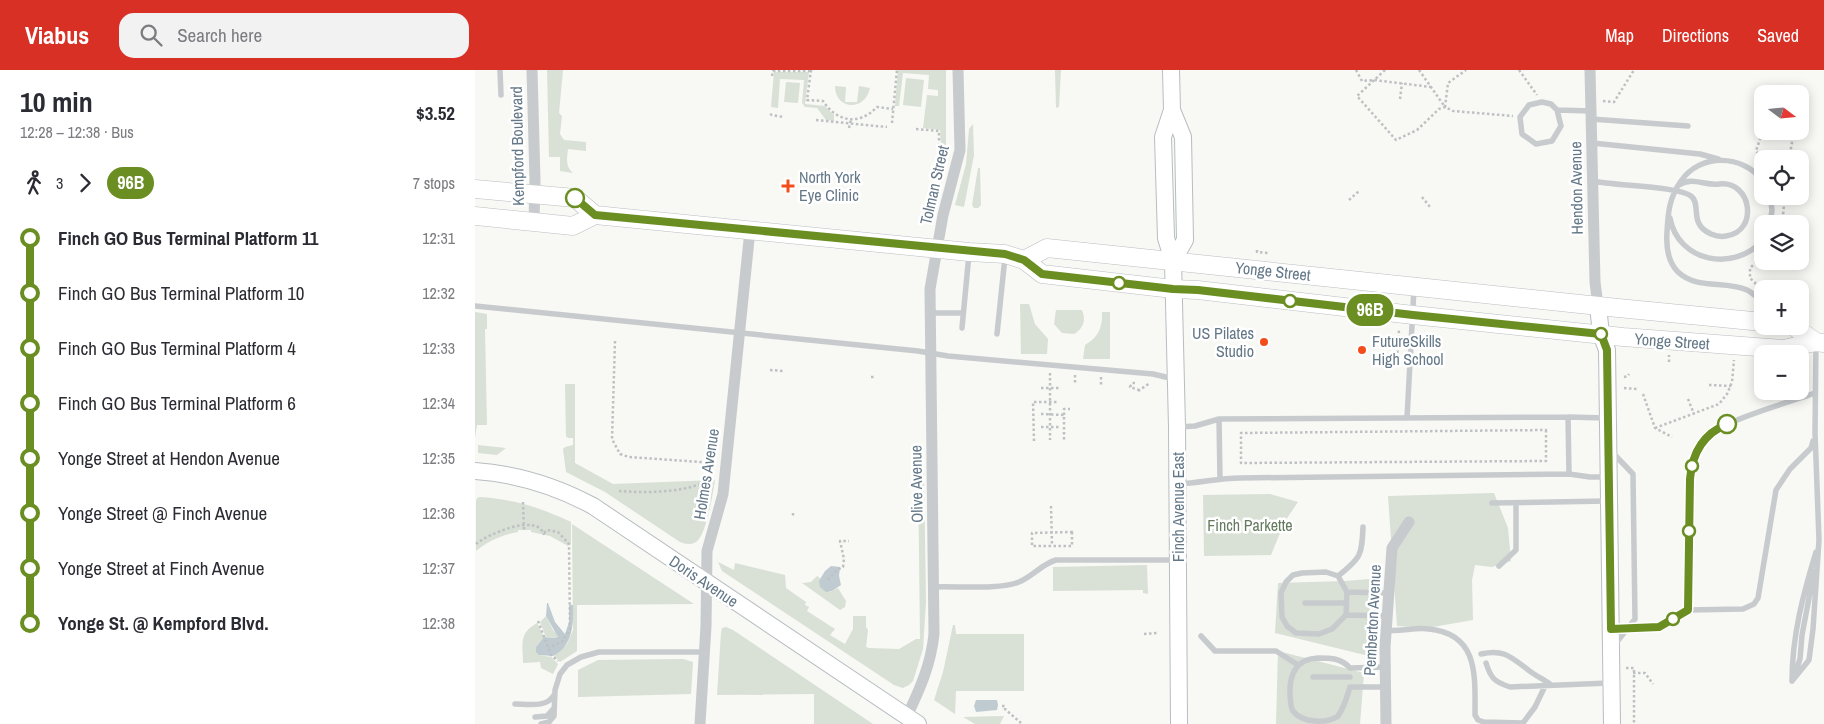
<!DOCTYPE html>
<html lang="en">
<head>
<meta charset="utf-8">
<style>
  body { margin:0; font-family:"Archivo Narrow",sans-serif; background:#f2f2f3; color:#2b2b33; height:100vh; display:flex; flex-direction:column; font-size:19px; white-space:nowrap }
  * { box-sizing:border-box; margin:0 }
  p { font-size:16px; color:#7c7c81 }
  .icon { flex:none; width:28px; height:28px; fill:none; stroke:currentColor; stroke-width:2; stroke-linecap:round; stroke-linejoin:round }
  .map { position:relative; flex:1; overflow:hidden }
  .panel { display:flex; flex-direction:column; background:#fff; width:475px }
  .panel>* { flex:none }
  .badge { padding:0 10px; border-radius:16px; font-size:18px; line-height:32px }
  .needle { width:32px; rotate:106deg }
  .buttons { position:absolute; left:1279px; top:15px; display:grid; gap:10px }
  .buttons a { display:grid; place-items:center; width:55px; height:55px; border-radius:10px; background:#fff; box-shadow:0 2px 12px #0003; font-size:25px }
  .map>.badge { position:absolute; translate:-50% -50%; box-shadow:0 0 0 2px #fff }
  .legs { display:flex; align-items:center; gap:8px; height:55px; padding:0 20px; font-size:16px }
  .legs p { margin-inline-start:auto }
  .summary { display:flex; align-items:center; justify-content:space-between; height:85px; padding:0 20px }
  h1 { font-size:28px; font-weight:700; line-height:38px }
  ul { padding:0 20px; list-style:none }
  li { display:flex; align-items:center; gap:18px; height:55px; font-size:19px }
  li i { display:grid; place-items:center; width:8px; height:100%; margin:0 6px; background:currentColor }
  li i::after { content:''; width:12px; height:12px; margin:-6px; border:4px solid; border-radius:50%; background:#fff }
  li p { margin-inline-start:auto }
  li:first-child i { background:linear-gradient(#0000 50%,currentColor 0) }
  li:last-child i { background:linear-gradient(currentColor 50%,#0000 0) }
  header { display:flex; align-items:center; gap:30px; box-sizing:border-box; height:70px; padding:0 25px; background:#d93025; color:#fff }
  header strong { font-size:24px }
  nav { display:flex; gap:28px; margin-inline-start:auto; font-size:18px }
  .search { width:350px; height:45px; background:#f2f2f3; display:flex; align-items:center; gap:12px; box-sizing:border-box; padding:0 18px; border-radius:15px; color:#7c7c81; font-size:19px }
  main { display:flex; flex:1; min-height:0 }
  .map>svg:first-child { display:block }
</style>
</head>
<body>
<header>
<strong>Viabus</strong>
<div class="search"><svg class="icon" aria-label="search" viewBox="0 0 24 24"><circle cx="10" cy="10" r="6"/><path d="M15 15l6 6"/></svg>Search here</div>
<nav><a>Map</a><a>Directions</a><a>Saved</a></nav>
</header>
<main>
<section class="panel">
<div class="summary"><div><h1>10 min</h1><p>12:28 – 12:38 · Bus</p></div><b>$3.52</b></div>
<div class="legs"><svg class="icon" aria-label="walk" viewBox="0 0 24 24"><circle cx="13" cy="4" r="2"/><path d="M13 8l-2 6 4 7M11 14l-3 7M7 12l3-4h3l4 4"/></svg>3<svg class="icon" aria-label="forward" viewBox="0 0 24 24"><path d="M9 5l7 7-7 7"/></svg><b class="badge" style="background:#6b8e23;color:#fff">96B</b><p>7 stops</p></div>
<ul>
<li><i style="color:#6b8e23"></i><b>Finch GO Bus Terminal Platform 11</b><p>12:31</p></li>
<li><i style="color:#6b8e23"></i><span>Finch GO Bus Terminal Platform 10</span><p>12:32</p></li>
<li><i style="color:#6b8e23"></i><span>Finch GO Bus Terminal Platform 4</span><p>12:33</p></li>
<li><i style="color:#6b8e23"></i><span>Finch GO Bus Terminal Platform 6</span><p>12:34</p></li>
<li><i style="color:#6b8e23"></i><span>Yonge Street at Hendon Avenue</span><p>12:35</p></li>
<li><i style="color:#6b8e23"></i><span>Yonge Street @ Finch Avenue</span><p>12:36</p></li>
<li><i style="color:#6b8e23"></i><span>Yonge Street at Finch Avenue</span><p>12:37</p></li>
<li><i style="color:#6b8e23"></i><b>Yonge St. @ Kempford Blvd.</b><p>12:38</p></li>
</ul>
</section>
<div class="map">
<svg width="1349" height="654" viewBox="0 0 1349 654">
  <rect width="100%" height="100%" fill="#f8f8f4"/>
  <path fill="#d9e0d5" d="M72 0H88L84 43 87 46 85 64 89 70 111 72V81L93 79C92 88 90 96 98 103L85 101V87H74Z
    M423 0H471V79L466 77 465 60 448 58 452 25 463 26V20L453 19 454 5 428 3 424 36H420Z
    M580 0H586L584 37 581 38Z
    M299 2H334L330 34 350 36 359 45V51L351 50 342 38 330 37 327 33 329 10 305 9 303 38 296 37Z
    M431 8 449 10 446 37 428 35Z
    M311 12 325 13 323 33 309 32Z
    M360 16 371 17 370 32H382L384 16 395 18C390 42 360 40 360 16Z
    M498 54 499 85 489 137 480 135 491 94 494 59Z
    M503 98H505L506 135 503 138H499L497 135Z
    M545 234H554L560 254 573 269 572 284H546Z
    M581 240H607C611 250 609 258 599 264L587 263 579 254Z
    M0 242 12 244V259H10L12 355H2L0 368Z
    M627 242H635V289H608L610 275C623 268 628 257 627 242Z
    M90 314H100V393L138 414 240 410C238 424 232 458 224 469 220 475 212 475 205 472L130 422 91 402 88 379 90 377 98 375V368H93L91 366Z
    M3 375 31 378 22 385 3 383Z
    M443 395 448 400 449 407 451 532 448 579 438 611 434 615 428 618 419 615 247 501 243 492 259 500 260 493 310 505 311 518 331 532 330 535 334 537 332 541 360 559 355 565 370 574 378 559V546H391V557L393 560 391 577 394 578 424 579 441 569H445Z
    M1019 423 1033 458 1036 491 1017 497 1000 495 997 510 998 550 952 558 922 556 913 426Z
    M795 424 823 432 810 451 796 485 729 486 728 425Z
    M5 427C37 429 67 438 96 452V474L93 476 75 466 56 462V460H43V462C27 465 13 471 1 481V431L2 428Z
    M97 454 219 534 102 535V581L85 592 79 586 92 574 98 560Z
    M672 495 673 524 668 523V520L578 521V497Z
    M342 506 345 508 355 522 363 518 371 531 370 537 365 540 327 513 336 512Z
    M895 509 894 586 800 563 803 513 870 511Z
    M71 546 78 560 83 565 82 568 71 567 65 552Z
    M62 553 69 567 61 577 64 585 76 587 83 594 78 604 66 598 65 592 48 593C48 574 43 564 62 553Z
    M478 555H480L481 564H549V621H481L480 644 459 630 468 602Z
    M251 557 258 560 398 654H339V624L242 625 246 563 247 558Z
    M803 581 889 603 885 654H801Z
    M208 589 218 592 216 624 103 627V600L123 590Z
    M529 646 525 654H500L488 647Z"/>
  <path fill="#c0cbd1" d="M356 496 365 497 364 506 366 515 357 521 351 522 345 517 344 511 350 501Z
    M72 533H73L80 552 90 564 94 552V535H98C99 555 97 577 78 586L64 585 61 582V577L69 567 80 568 83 567 71 546Z
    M501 630H522L523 635 522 640 501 642 499 636Z"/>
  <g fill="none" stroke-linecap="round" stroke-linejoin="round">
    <defs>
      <path id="secondary" d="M696 0 697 40 688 67 691 168 698 191 702 357 704 654
        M697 40 708 67 710 170 698 191
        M1123 236 1126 264 1132 280 1137 654
        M0 401C43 404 81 416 118 436L443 654"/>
      <path id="primary" d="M0 119 100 128 120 145
        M0 146 98 156 120 145 494 182 530 184 549 190 567 204 698 219 723 220 938 245 1148 267 1308 279 1341 272 1349 273
        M549 190 572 178 1143 238 1288 252
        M1318 256 1341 272"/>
    </defs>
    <use href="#secondary" stroke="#b7bdc1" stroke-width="18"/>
    <use href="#primary" stroke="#babec2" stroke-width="19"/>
    <path stroke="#bec1c3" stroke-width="2.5" stroke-dasharray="2.5 2.5" stroke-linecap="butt" d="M336 0 332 30 348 31C362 52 384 56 402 37L418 39
      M881 0 887 11 899 10 956 17
      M910 0 882 26 921 70 942 60 964 39 970 37 978 41 1038 46
      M944 0 970 37 973 13 991 0
      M1044 0 1062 25
      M297 6 298 1H338
      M925 29 927 13
      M1128 31 1139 32 1159 0
      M295 44 297 45 308 47
      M341 50 412 57
      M417 53 422 0
      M374 58 376 49
      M441 59 464 61V77
      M1287 63 1281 81 1288 89
      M1314 89 1318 67
      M947 127 955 137
      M874 130 884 121
      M1307 154 1310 126
      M782 180V182L793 183
      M1281 214 1275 208V198L1288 186
      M140 271 137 369 145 384 154 387 240 393
      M922 288 924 260
      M1194 292V285
      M295 300 309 301
      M575 303V370
      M600 305V313
      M396 307H401
      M626 307V315
      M1149 307 1153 306 1154 304
      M660 313H657L655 317 664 320
      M1234 315 1256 316
      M566 318H584
      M1149 318 1162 319
      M663 321 675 313
      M1168 324 1180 358 1197 367
      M1213 329 1219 344
      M566 344 589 345V370
      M589 345V339H595
      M566 357H584
      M1180 358 1244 334 1252 324 1257 312 1259 290
      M1071 360V391L766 393V363Z
      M559 371 558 332H584
      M144 421C170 423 209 423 232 411
      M48 432 49 460
      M576 436 577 476
      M318 443V447
      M597 462V476H557V463Z
      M69 463 72 460 83 462 94 474 95 559 88 571 74 578
      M1 474C13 464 63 442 69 465
      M353 510 362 500 368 497 369 489 365 471H374
      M63 551 76 585 83 591
      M669 564 682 563
      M1151 598H1159V654
      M1158 603H1170L1178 614
      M527 636H530V639L546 653"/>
    <path stroke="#c7cbce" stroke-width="5.5" d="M25 0 26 25
      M1082 40 1086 56 1077 71 1061 74 1047 64 1045 47 1054 35 1067 32 1076 34 1082 40 1116 41
      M1116 49 1213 56
      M1117 73 1225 84 1243 89
      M1118 111C1139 116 1203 116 1216 126 1227 134 1213 154 1236 164 1241 166 1246 167 1251 166 1284 162 1277 110 1244 114 1230 116 1217 106 1204 115
      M1288 111C1268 84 1225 83 1206 111 1194 128 1193 143 1192 162 1191 176 1193 192 1203 202 1222 220 1250 210 1272 220 1278 223 1283 228 1288 232
      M1195 148C1203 192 1259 203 1288 170
      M1295 154 1297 140 1295 126
      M0 236 443 281 473 286 678 304 699 309
      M455 243H488
      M487 258 494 184
      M522 264 530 187
      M1093 347 1094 404
      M932 348 939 218
      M744 349 745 408
      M704 357 720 356 744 349 1093 347 1131 348
      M1137 382 1158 404 1160 549 1141 573
      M704 414C725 413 744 408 765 408L1094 404 1115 407H1131
      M1017 433 1132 431
      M1024 496 1041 480V433
      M863 506C886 488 887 485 888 457
      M459 517C482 516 524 520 544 512 558 506 567 494 581 490H700
      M830 533H871
      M1213 540 1215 409C1216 397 1218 382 1226 372 1243 351 1313 333 1340 323
      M871 545 872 522
      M912 546 871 545 857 559 844 564 821 563 812 556 807 547 806 523 811 512 818 505 827 503 851 502 863 506 872 522 914 523
      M1138 559 1184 557 1213 540 1268 539 1279 534 1283 528 1301 420 1315 399 1336 378 1338 371
      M911 560C925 562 940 557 954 559 1004 564 1000 606 1000 645L1003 650 1009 652 1048 653 1060 637 1071 614
      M726 566 740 581H801L823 595
      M1006 584C1028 579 1035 586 1052 599 1059 605 1068 609 1075 614
      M1011 593C1016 609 1020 612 1035 617L1134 613
      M910 597 875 598C866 588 856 588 843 588 821 589 814 604 815 626 816 630 815 637 818 641 827 653 852 654 863 646 869 638 872 627 875 617H910
      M1319 606 1325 589 1327 565 1339 502
      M838 607H875
      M1317 611 1334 590 1338 559 1344 470 1340 362 1341 274
      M1317 611C1317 566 1328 525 1341 482
      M40 634C53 634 72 638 79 625
      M60 647 72 646 79 638
      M66 654 74 652 79 646 80 620 85 604 92 595 106 587 124 582H229"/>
    <path stroke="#c7cbce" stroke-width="11" d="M57 0 60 110 59 152
      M1115 0 1120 212 1123 236
      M432 646C445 619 456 594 459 564L455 219 468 145 485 80 483 0
      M225 654 231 556 232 481 248 424 275 160
      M911 654 910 577 917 478 934 452"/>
    <use href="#secondary" stroke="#fff" stroke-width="16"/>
    <use href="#primary" stroke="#fff" stroke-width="18"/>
  </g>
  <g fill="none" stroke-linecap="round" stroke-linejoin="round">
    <defs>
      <path id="line-1" d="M100 128 120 145 530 184 549 190 567 204 698 219 723 220 938 245 1126 264 1132 280 1136 559 1184 557 1213 540 1215 409C1217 383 1228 364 1252 354"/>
    </defs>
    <use href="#line-1" stroke="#fff" stroke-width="11"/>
    <use href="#line-1" stroke="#6b8e23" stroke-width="8"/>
  </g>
  <g fill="#f44d19" stroke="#fff" stroke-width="2">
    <path d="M310.5 108.5h5v5h5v5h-5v5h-5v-5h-5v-5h5z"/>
    <circle cx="789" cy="272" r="5"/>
    <circle cx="887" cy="280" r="5"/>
  </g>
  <g fill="#fff" stroke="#6b8e23" stroke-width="2.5">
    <circle cx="100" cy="128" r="9"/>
    <circle cx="644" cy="213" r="6"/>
    <circle cx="815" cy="231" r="6"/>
    <circle cx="1126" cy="264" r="6"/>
    <circle cx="1252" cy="354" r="9"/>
    <circle cx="1217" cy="396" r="6"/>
    <circle cx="1214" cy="461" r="6"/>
    <circle cx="1198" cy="549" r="6"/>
  </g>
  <g text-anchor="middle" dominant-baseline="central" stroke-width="5" stroke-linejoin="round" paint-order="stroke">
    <g font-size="16" fill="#647888" stroke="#fff">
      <text transform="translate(42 76) rotate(-91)">Kempford Boulevard</text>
      <text transform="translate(459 115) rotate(-77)">Tolman Street</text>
      <text transform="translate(1101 118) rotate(-91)">Hendon Avenue</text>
      <text transform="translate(798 201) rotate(6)">Yonge Street</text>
      <text transform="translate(1197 271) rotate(4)">Yonge Street</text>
      <text transform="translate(231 404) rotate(-81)">Holmes Avenue</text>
      <text transform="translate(441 414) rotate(-91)">Olive Avenue</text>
      <text transform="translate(703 437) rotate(-90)">Finch Avenue East</text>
      <text transform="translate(229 511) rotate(34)">Doris Avenue</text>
      <text transform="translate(897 550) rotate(-87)">Pemberton Avenue</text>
    </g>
    <g font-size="16" fill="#647888" stroke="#fff" text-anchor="start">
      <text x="324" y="107">North York<tspan x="324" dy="18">Eye Clinic</tspan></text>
      <text x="779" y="263" text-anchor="end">US Pilates<tspan x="779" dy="18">Studio</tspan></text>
      <text x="897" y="271">FutureSkills<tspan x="897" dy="18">High School</tspan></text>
    </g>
    <g font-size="16" fill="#657a5f" stroke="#fff">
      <text x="775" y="455">Finch Parkette</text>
    </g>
  </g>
</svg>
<div class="buttons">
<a><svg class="needle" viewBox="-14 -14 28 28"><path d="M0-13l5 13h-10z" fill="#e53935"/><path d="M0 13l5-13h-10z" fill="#7c7c81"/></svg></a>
<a><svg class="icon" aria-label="locate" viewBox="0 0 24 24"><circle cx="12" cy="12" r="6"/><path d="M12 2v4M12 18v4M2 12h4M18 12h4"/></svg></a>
<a><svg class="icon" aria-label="layers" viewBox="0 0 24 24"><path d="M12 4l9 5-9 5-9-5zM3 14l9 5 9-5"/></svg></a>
<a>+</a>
<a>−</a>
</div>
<b class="badge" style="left:895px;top:240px;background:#6b8e23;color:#fff">96B</b>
</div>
</main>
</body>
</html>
